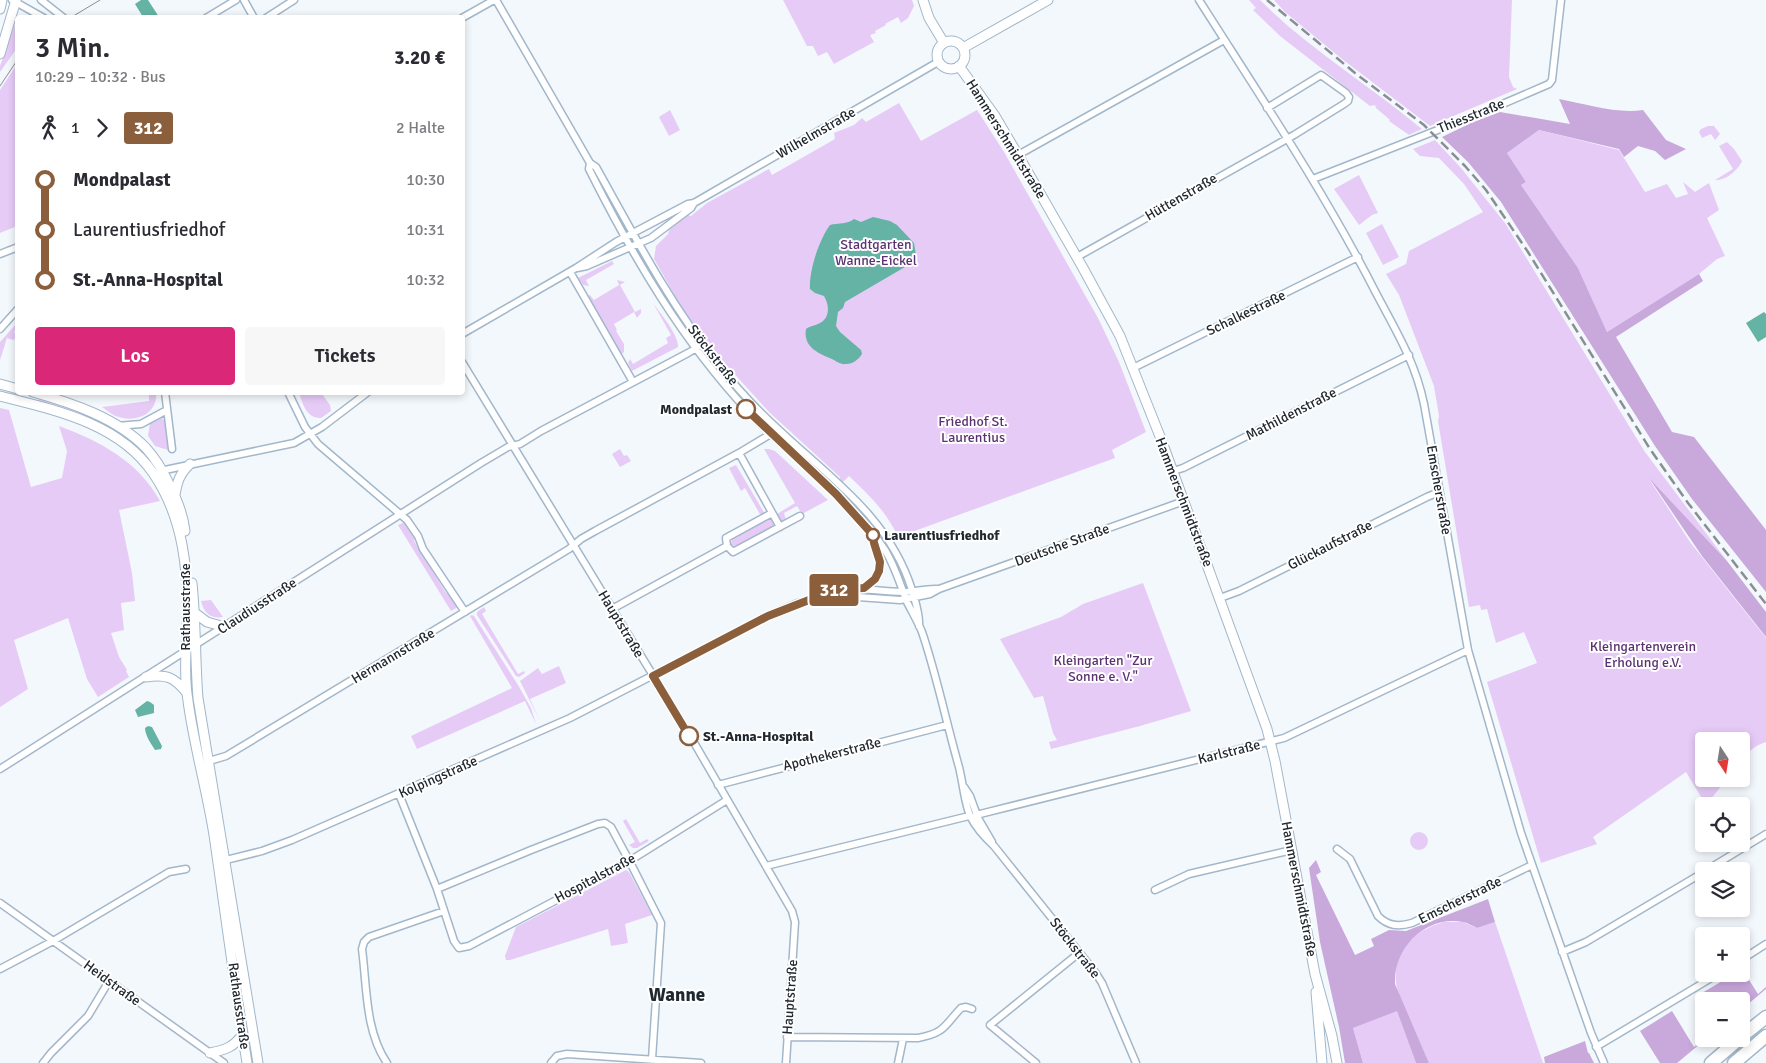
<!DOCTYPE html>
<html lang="de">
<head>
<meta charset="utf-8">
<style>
  body { margin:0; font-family:Signika,sans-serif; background:#f7f7f7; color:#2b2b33; height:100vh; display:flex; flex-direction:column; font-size:19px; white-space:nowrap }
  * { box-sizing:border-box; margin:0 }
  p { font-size:16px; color:#7c7c81 }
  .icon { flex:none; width:28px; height:28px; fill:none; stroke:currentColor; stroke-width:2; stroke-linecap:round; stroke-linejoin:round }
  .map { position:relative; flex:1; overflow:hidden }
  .side { position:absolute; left:15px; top:15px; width:450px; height:380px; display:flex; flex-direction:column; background:#fff; border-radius:5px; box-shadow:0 2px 8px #0003 }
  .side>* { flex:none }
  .badge { padding:0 10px; border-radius:4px; font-size:18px; line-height:32px }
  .needle { width:32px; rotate:168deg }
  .tools { position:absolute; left:1695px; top:732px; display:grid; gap:10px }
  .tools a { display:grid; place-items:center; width:55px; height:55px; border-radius:5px; background:#fff; box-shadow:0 2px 8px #0003; font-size:25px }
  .map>.badge { position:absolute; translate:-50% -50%; box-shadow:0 0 0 2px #fff }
  .legs { display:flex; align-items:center; gap:8px; height:55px; padding:0 20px; font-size:16px }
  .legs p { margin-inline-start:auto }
  .headline { display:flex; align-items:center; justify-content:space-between; height:85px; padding:0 20px }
  h1 { font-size:28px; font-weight:600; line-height:38px }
  .action { display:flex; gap:10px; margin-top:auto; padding:10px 20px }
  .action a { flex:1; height:58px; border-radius:5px; background:#db2777; color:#fff; font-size:20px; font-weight:600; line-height:58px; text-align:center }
  .action a+a { background:#f7f7f7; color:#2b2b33 }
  ul { padding:0 20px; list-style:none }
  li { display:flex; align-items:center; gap:18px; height:50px; font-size:19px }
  li i { display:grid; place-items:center; width:8px; height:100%; margin:0 6px; background:currentColor }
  li i::after { content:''; width:12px; height:12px; margin:-6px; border:4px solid; border-radius:50%; background:#fff }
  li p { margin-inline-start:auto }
  li:first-child i { background:linear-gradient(#0000 50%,currentColor 0) }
  li:last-child i { background:linear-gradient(currentColor 50%,#0000 0) }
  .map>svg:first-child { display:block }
</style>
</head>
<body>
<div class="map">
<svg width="1766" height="1063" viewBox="0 0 1766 1063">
  <rect width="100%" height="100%" fill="#f3f8fc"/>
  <path fill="#e6cbf7" d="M783 0H912L914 6 908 18 901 23 898 17 885 24 886 25 875 31 876 33 870 35 874 42 834 64 827 52 818 56 813 46H807Z
    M1249 0H1260C1309 49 1369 85 1422 129L1409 135 1389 121 1390 120 1376 108 1375 105 1370 106 1280 36 1253 10 1256 8Z
    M1274 0H1512L1509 77 1513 87 1517 89 1430 126 1342 59 1285 12Z
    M17 19V48L0 72V66Z
    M17 64V226L0 233V90Z
    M899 103 921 141 977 110 1004 152 1098 318 1119 362 1146 432 1112 450 1115 458 898 537C887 512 869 495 849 476L842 483 840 481V477L769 412 709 346 687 317 654 259 656 246 668 234 669 230 688 215 691 216 707 203 767 170 769 169 772 175 835 139 834 133 854 125 862 118 866 122Z
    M670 110 680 130 669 136 659 117Z
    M1708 126H1714L1720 134 1715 140 1711 134 1702 138 1699 132 1701 129Z
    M1539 130 1619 150 1645 192 1667 184 1676 198 1688 194 1683 182 1695 192 1709 183 1719 210 1707 218 1725 256 1717 259 1699 274 1607 332 1578 268 1521 185 1526 182 1507 153Z
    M1435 140 1461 168 1505 223 1645 452 1727 561 1649 479 1690 542 1766 638V742C1754 746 1749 751 1741 760V741H1704V779H1727L1706 805 1686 772 1593 837 1597 844 1541 863 1487 682 1537 663 1524 632 1496 643 1487 609 1481 610 1480 605 1469 607 1438 421 1439 416 1434 386 1399 295 1386 274 1406 264 1409 251 1483 212 1464 184 1439 158 1420 156 1413 149Z
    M1727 142 1734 149 1742 161C1738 170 1726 181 1715 180L1733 169 1719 146Z
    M1359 175 1378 213 1372 215 1359 225 1334 189Z
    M1382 224 1399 257 1383 265 1366 233Z
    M612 261 614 264 586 280 589 286 583 285 578 278Z
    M617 280 625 282 620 285 635 312 641 309V313L637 318 634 312 614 324 617 330 616 331 624 344V352L620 356 586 297 590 295 594 300 619 285Z
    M653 303C660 313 679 335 678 347L632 371 628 363 630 359 633 364 668 343 666 338 671 335Z
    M17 323V330L14 331 16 338 13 340 7 338 0 360V342Z
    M149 393H156C158 413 137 423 119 417 113 416 107 410 102 407L149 401Z
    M299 393H317L319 395 322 394 330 405 331 411 321 418C306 418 303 404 299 393Z
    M39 399C76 409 112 423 141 449L140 450C106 422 78 413 36 401Z
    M0 408 9 410 31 487 62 478 67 451 59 426C100 441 139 462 160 501L119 510 132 573 135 601 121 603 124 630 111 633 119 657 127 670 126 671 129 677 98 697 87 679 68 618 14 640 28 689 0 707Z
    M162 418 165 421 168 450 155 446 148 436 150 423Z
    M620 449 624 456 627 455 631 461 620 467 612 454Z
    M764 449H769L775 451 828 500 802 514 797 506 784 513 786 520 781 522 777 514 795 503Z
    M736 465 765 514 761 516 745 488 741 491 729 468Z
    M769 518 774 523 773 528 737 547 731 544 732 538Z
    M405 522 415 537 414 541 446 593 450 594 458 607 451 611 398 525Z
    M1143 583 1191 711 1140 726 1051 749 1049 742 1057 740 1053 733 1043 696 1034 698 1000 639 1061 617 1083 604Z
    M211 600 223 617C210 619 204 613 201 601Z
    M484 607 486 611 482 614 518 674 524 671 525 673 519 677 516 676 477 615V612Z
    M472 615 474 616 518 685 531 708 536 724 525 701 417 749 411 736 512 688 470 616Z
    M559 666 566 683 530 699 540 721 520 681 538 668 542 674Z
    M626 819 640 843 647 839 649 841 637 848H633L629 845 635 842 623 821Z
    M1410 841a9 9 0 1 1 18 0a9 9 0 1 1-18 0Z
    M626 870 629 872 652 915 625 924 628 943 611 946 608 929 510 960H506L505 956 516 927Z
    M1444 922H1463L1477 928 1495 922 1543 1063H1429L1399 995C1387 959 1408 932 1444 922Z
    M1397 1010 1416 1063H1363L1353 1028Z"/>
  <path fill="#c9a8dc" d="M1559 99C1586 104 1616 114 1643 110L1666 140 1686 149 1665 160 1655 151 1638 146 1624 157 1619 149 1539 130 1507 153 1526 182 1521 185 1578 268 1607 332 1699 274 1703 281 1616 337 1672 432 1694 437 1766 530V592L1692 499 1655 446 1501 202 1468 162 1442 137 1471 123 1500 112 1570 124Z
    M1649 478 1727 561 1766 612V637L1702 556Z
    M1316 860 1321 872 1316 875 1355 955 1374 946 1371 939 1389 930 1406 931 1488 899 1495 922 1477 928C1473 926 1468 923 1463 922 1426 915 1393 948 1395 984L1429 1063H1416L1397 1011 1353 1028 1363 1063H1345L1339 1027 1320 942 1309 868Z
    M1741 969H1742L1758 994 1766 987V989L1741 1010V1001H1707L1702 993 1734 974H1741Z
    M1672 1011 1694 1047 1704 1039H1706L1677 1063H1660L1640 1031Z
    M1585 1041 1588 1053H1589L1594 1063H1545L1544 1057Z"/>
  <path fill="#65b3a4" d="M141 0H148L159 17H143L135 4Z
    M873 217 890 221 897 225 914 243 916 255 905 267 845 302 843 308 838 312 836 326 840 332 861 350 862 354C859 359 853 364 846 364 841 365 836 361 832 359 818 353 803 347 806 329 810 326 813 326 818 324 830 319 830 306 824 296L815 293 810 289C809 270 819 240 830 225 838 223 849 224 854 219L861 222Z
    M1764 312 1766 314V337L1758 342 1746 323Z
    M147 701 150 702 154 705V713L138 717 135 710Z
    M148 726 152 727 162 746 161 749 155 750C151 744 145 735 145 728Z"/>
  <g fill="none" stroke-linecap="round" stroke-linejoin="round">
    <defs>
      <path id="street" d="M12 0 44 18
        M41 0 64 18
        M244 0 254 18
        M496 0 590 163 596 167C633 233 669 303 717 363 735 386 756 409 778 429 831 479 889 517 912 590 915 601 920 614 919 626
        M1199 0C1260 96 1324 191 1376 293 1396 331 1415 361 1424 404L1468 650 1521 833 1591 1033 1604 1063
        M206 18 236 0
        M266 18 294 0
        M462 18 494 0
        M1018 155 1224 40
        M590 163 589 169 592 175C635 260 682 340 747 410 791 458 849 495 885 550 895 566 900 584 907 602 912 612 918 622 922 632 937 676 946 722 959 767 968 806 962 816 994 846L1095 972 1102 983 1136 1063
        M1313 179 1491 109 1549 84 1552 80 1561 0
        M0 254 18 247
        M1077 257 1294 135 1344 104 1348 101 1349 97 1346 93 1321 75 1267 108
        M577 268 587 266 651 238 691 208 694 203
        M570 272 633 382
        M0 329 18 309
        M462 334 576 268 616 242 688 204 694 203 938 62
        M462 362 696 746 792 911 795 922 786 1063
        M1133 368 1358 257
        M165 392 172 449
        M288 392 305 427 318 444 407 520 418 536 423 549 465 612
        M117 426 141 424 167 410
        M739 453 780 527
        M160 471 294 443 322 427 368 392
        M1173 471 1183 468 1409 355
        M772 513 726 538 727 546 733 552 800 516
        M864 588C891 566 876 563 873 536
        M1220 598 1239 591 1427 497 1439 492
        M811 599C840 581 871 592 903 592 915 592 926 588 938 589
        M612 609 727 546
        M207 759 209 761 226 756 569 549 581 539 595 531 739 453 774 432
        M0 769 481 463 508 447 520 444 541 431 688 353 703 344
        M718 785 947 725
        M964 787 970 796 978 818 992 842
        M399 794 437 889 454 941 459 948 469 946 623 865 727 800
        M976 815 1284 738 1468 650
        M1337 849 1350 859 1378 916C1388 926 1398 927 1412 923L1532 865
        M222 861 262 851 292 840 570 718 768 616 798 603 809 600 844 596 900 600 930 594 939 589 1184 501
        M766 866 969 816
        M1705 871 1766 834
        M437 889 531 850 598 824 605 823 611 827 633 868 661 923 652 1059
        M1155 890 1189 874 1292 850
        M0 903 224 1063
        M1562 952 1586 942 1704 872
        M1741 960 1766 944
        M0 969 53 941 169 872 186 869
        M787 1037 918 1038C945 1033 944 1026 961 1008L966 1007 972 1009
        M1596 1047 1718 974
        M43 1063 51 1053 88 1016 109 981
        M387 1063C365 1031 367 987 362 949L364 942 369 937 444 911
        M551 1063 557 1056 567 1054 701 1063
        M898 1063 903 1039
        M1036 1063 990 1025 1079 953"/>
      <path id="secondary" d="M923 0 929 18 944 43
        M0 9 2 0
        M937 55a14 14 0 1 1 28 0a14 14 0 1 1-28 0Z
        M963 48 1048 0
        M0 54 16 0
        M959 66 995 116 1018 155 1083 268 1120 336 1161 439 1267 729 1275 761 1315 974 1332 1036 1337 1063
        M0 384 18 389
        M33 392C72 403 117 418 146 448 156 459 163 471 169 484 177 499 183 514 185 531
        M0 396C55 410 119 423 153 473 184 518 189 573 187 627 186 652 184 676 188 701 194 746 207 790 214 835 225 911 235 987 247 1063
        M175 495C177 482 180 473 190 464
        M192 583C196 622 195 660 198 698L258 1063
        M195 613 207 622 225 627
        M146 677C167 674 174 677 187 693
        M1316 992 1322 1063
        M210 1053C225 1050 234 1047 243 1034"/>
      <path id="highway" d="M1741 1037 1766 1017
        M1711 1063 1739 1039
        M1734 1063 1766 1036"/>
    </defs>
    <use href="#street" stroke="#a2b7ca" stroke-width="9"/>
    <use href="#secondary" stroke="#a2b7ca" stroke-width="11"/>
    <use href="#highway" stroke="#a2b7ca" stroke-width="15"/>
    <use href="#street" stroke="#fff" stroke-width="6"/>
    <use href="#secondary" stroke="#fff" stroke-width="9"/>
    <use href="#highway" stroke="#fff" stroke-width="12"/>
    <path stroke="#888e94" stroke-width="1" d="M70 18 100 0
      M0 86 18 59"/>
    <path stroke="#888e94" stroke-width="2.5" stroke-dasharray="10 5" stroke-linecap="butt" d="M1267 0 1355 73 1424 125 1465 166 1486 190 1528 252 1650 449 1688 503 1766 604"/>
  </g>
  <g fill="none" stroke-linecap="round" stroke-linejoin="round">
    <defs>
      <path id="line-1" d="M689 736 653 676 768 616 809 600 820 594 841 589 864 588 875 579 879 571 880 562 874 543 873 535 836 494 746 409"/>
    </defs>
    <use href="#line-1" stroke="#fff" stroke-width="11"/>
    <use href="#line-1" stroke="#8b5e3c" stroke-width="8"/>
  </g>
  <g fill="#fff" stroke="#8b5e3c" stroke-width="2.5">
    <circle cx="746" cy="409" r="9"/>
    <circle cx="873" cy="535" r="6"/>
    <circle cx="689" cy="736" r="9"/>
  </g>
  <g text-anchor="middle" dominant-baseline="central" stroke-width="4" stroke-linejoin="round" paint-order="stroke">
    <g font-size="14" fill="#202830" stroke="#fff">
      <text transform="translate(1471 116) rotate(-22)">Thiesstraße</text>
      <text transform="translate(816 133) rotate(-30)">Wilhelmstraße</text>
      <text transform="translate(1006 139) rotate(58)">Hammerschmidtstraße</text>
      <text transform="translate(1181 197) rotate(-30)">Hüttenstraße</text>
      <text transform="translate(1246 313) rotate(-26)">Schalkestraße</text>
      <text transform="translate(713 355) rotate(52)">Stöckstraße</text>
      <text transform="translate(1291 414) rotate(-27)">Mathildenstraße</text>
      <text transform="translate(1439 490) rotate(80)">Emscherstraße</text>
      <text transform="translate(1184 502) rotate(69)">Hammerschmidtstraße</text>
      <text transform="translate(1062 545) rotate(-20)">Deutsche Straße</text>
      <text transform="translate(1330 545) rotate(-27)">Glückaufstraße</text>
      <text transform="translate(257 606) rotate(-33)">Claudiusstraße</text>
      <text transform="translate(185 607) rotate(-90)">Rathausstraße</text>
      <text transform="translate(621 624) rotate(59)">Hauptstraße</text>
      <text transform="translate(393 656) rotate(-31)">Hermannstraße</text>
      <text transform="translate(1229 752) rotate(-14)">Karlstraße</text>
      <text transform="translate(832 754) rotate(-14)">Apothekerstraße</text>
      <text transform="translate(438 777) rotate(-24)">Kolpingstraße</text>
      <text transform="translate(595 878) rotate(-28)">Hospitalstraße</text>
      <text transform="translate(1299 889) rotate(79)">Hammerschmidtstraße</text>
      <text transform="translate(1460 900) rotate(-26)">Emscherstraße</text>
      <text transform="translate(1075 948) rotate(52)">Stöckstraße</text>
      <text transform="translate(112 983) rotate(36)">Heidstraße</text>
      <text transform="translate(790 997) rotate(-86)">Hauptstraße</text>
      <text transform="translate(239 1006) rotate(82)">Rathausstraße</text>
    </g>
    <g font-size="14" fill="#5b3271" stroke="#fff">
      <text x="876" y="244">Stadtgarten<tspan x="876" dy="16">Wanne-Eickel</tspan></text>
      <text x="973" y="421">Friedhof St.<tspan x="973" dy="16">Laurentius</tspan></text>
      <text x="1643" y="646">Kleingartenverein<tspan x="1643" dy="16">Erholung e.V.</tspan></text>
      <text x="1103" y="660">Kleingarten "Zur<tspan x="1103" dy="16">Sonne e. V."</tspan></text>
    </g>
    <g font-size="14" font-weight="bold" fill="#202830" stroke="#fff" text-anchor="start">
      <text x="732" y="409" text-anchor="end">Mondpalast</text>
      <text x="884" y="535">Laurentiusfriedhof</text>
      <text x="703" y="736">St.-Anna-Hospital</text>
    </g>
    <g font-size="19" font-weight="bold" fill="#202830" stroke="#fff">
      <text x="677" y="995">Wanne</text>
    </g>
  </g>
</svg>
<div class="tools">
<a><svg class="needle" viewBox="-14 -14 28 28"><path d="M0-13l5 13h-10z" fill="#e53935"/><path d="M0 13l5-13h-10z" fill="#7c7c81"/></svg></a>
<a><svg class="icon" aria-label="locate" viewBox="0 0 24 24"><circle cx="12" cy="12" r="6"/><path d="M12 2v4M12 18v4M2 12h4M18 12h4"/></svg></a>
<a><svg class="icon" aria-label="layers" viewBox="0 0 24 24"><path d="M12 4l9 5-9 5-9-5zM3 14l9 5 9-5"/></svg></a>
<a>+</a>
<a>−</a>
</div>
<b class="badge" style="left:834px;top:590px;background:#8b5e3c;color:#fff">312</b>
<section class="side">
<div class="headline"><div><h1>3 Min.</h1><p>10:29 – 10:32 · Bus</p></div><b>3.20 €</b></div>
<div class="legs"><svg class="icon" aria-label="walk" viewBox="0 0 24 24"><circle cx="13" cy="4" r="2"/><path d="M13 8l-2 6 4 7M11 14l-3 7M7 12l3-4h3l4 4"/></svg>1<svg class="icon" aria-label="forward" viewBox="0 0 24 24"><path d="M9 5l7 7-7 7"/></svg><b class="badge" style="background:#8b5e3c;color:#fff">312</b><p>2 Halte</p></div>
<ul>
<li><i style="color:#8b5e3c"></i><b>Mondpalast</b><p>10:30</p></li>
<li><i style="color:#8b5e3c"></i><span>Laurentiusfriedhof</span><p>10:31</p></li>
<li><i style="color:#8b5e3c"></i><b>St.-Anna-Hospital</b><p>10:32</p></li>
</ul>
<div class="action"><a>Los</a><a>Tickets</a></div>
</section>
</div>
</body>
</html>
